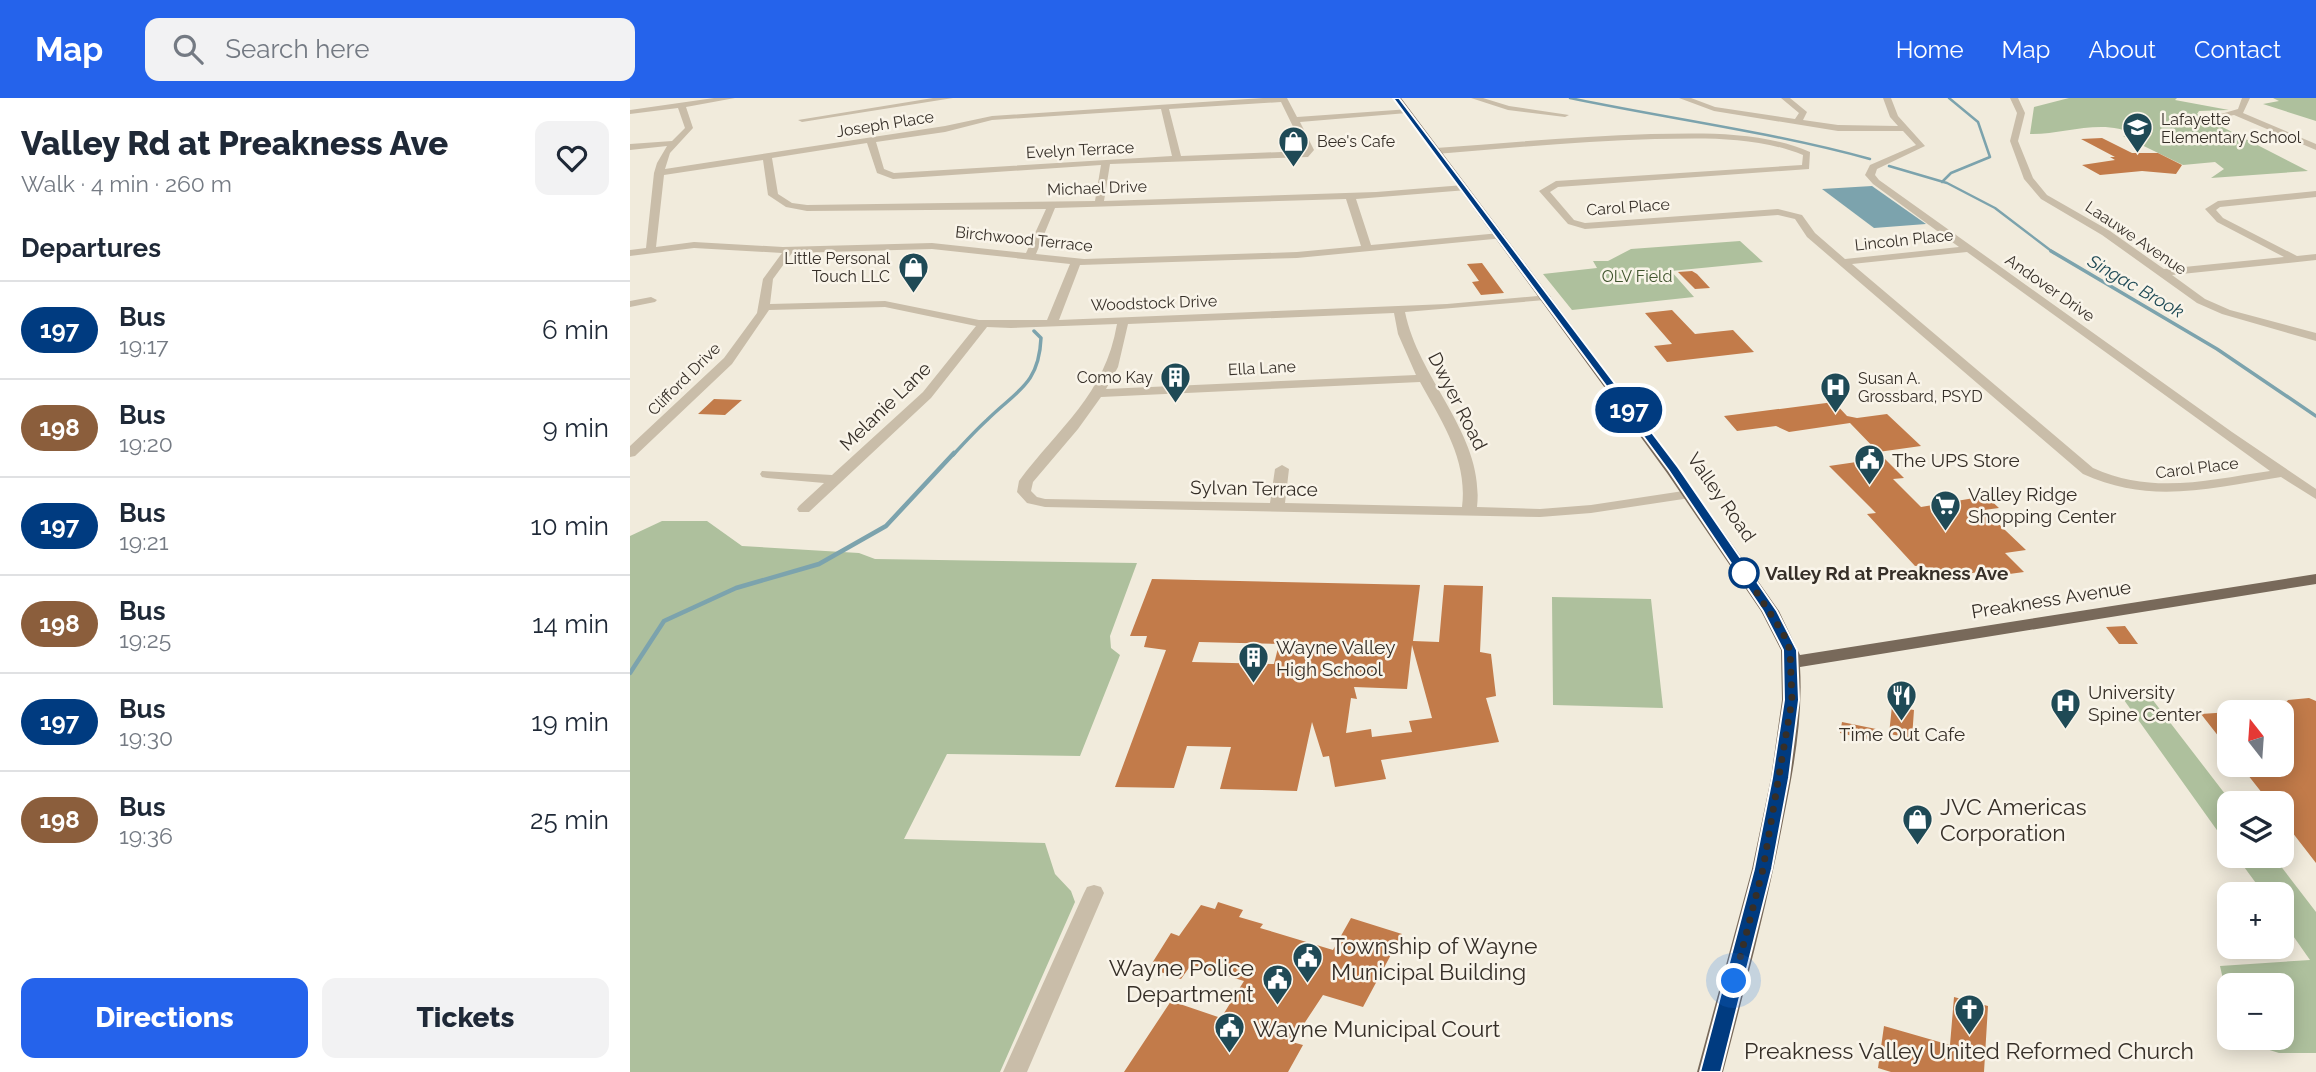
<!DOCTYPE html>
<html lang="en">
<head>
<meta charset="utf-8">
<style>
  body { margin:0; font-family:Raleway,sans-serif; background:#f2f2f3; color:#1f2937; height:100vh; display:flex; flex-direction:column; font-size:26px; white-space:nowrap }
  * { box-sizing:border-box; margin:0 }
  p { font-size:23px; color:#747a83 }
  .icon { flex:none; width:38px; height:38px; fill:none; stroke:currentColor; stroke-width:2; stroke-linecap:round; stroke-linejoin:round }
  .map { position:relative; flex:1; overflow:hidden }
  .panel { display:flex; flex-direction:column; background:#fff; width:630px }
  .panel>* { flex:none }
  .badge { padding:0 14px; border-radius:23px; font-size:24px; line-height:46px }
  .needle { width:46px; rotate:343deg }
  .fabs { position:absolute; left:1587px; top:602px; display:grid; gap:14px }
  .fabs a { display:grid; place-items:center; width:77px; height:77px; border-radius:14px; background:#fff; box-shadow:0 4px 18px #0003; font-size:35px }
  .you { position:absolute; width:35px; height:35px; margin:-18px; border:5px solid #fff; border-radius:50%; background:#1a73e8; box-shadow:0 0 0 10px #1a73e833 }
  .map>.badge { position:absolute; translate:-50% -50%; box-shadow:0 0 0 4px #fff }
  h2 { padding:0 21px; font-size:26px; line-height:63px }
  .round { display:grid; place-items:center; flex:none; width:74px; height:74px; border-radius:14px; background:#f2f2f3 }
  .summary { display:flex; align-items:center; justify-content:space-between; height:119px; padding:0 21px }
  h1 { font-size:33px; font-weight:800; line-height:52px }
  .action { display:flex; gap:14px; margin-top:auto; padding:14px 21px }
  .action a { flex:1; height:80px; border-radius:14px; background:#2563eb; color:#fff; font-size:28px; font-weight:800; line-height:80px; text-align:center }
  .action a+a { background:#f2f2f3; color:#1f2937 }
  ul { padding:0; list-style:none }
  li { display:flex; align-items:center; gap:21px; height:98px; padding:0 21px; border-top:2px solid #e0e1e3 }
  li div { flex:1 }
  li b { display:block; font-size:26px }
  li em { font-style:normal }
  li .badge { min-width:77px; font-weight:700; text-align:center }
  header { display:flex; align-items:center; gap:42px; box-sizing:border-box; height:98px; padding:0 35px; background:#2563eb; color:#fff }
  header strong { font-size:33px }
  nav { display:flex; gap:38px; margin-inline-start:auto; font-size:24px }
  .search { width:490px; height:63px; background:#f2f2f3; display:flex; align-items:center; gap:18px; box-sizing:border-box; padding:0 24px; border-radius:14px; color:#747a83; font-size:26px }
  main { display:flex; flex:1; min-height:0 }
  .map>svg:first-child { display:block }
</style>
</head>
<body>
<header>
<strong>Map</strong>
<div class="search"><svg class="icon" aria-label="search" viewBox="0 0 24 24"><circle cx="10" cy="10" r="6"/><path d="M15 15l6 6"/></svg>Search here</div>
<nav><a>Home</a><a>Map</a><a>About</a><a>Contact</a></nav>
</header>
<main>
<section class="panel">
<div class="summary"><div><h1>Valley Rd at Preakness Ave</h1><p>Walk · 4 min · 260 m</p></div><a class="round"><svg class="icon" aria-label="heart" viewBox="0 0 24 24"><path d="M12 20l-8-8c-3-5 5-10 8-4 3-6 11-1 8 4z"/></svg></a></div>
<h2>Departures</h2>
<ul>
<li><span class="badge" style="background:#003b80;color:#fff">197</span><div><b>Bus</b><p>19:17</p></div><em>6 min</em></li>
<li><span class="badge" style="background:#8b5e3c;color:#fff">198</span><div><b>Bus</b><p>19:20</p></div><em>9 min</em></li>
<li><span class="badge" style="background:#003b80;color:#fff">197</span><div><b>Bus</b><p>19:21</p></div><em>10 min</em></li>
<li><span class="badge" style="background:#8b5e3c;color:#fff">198</span><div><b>Bus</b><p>19:25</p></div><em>14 min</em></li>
<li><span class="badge" style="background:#003b80;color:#fff">197</span><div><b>Bus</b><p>19:30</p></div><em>19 min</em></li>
<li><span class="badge" style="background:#8b5e3c;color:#fff">198</span><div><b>Bus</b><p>19:36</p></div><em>25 min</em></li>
</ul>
<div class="action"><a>Directions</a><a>Tickets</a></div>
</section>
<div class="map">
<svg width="1686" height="974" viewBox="0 0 1686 974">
  <rect width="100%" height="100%" fill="#f1ebdc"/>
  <path fill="#aec09d" d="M1439 0H1547L1545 2 1599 12 1569 13 1567 16 1678 73 1581 80 1594 71 1585 64 1553 67 1493 38 1505 37C1474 19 1433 37 1400 36L1404 9Z
    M1643 0H1686V23L1633 6 1649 3Z
    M1110 143 1133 164 1041 173 1064 199 942 212 913 176 967 170 963 163H978L1001 151Z
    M32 423H77L112 448 229 455 245 461 507 465 480 538 481 550 490 557 450 658 317 656 274 741 415 745 425 776 441 793 445 804 370 974H0V438Z
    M922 499 1021 501 1033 610 923 607Z
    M1522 601 1602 705H1600L1599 749 1494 602Z
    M1606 758H1643L1686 814V955H1649L1608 942 1652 940V887H1600L1599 908 1590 868 1680 862 1652 822V796H1634Z"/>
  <path fill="#7ca3ad" d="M1242 88 1296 126 1244 130 1192 91Z"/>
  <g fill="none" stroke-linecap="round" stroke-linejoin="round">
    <path stroke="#7ca3ad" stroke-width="2.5" d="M940 0C1040 21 1142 34 1240 61
      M1259 68 1317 85 1365 110 1424 155
      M1312 84 1321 75 1360 59 1348 24 1319 0"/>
    <path stroke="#7ca3ad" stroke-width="3.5" d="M1421 153 1587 251 1686 318
      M323 357C334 345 345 333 357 322 386 293 409 287 411 240L404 233"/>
    <path stroke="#7ca3ad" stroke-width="4.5" d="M0 575 34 523 106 490 189 466 256 428 324 355"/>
  </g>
  <path fill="#c27b4a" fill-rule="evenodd" d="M1472 40 1502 55H1528L1552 67 1546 76 1512 73 1470 77 1452 67 1485 62 1480 59H1485L1451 41Z
    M852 165 874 195 851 197 842 184 849 183 837 166Z
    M1062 173 1067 176 1080 190 1065 191 1048 174Z
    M1042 212 1065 236 1103 232 1124 254 1037 264 1024 248 1042 246 1015 215Z
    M84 301 112 302 95 317 68 316Z
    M1204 304 1217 318 1227 320 1257 316 1291 348 1248 354 1220 325 1159 334 1146 328 1107 333 1094 318Z
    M1254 360 1274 380 1263 381 1291 409 1356 398 1369 410 1354 412 1396 452 1375 455 1394 474 1372 477 1366 471 1307 481 1294 467 1285 468 1237 416 1246 415 1199 368Z
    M522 481 790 487 783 543 809 544 814 487 853 488 850 554 861 556 866 598 856 600 869 644 751 662 756 681 705 689 699 658 693 659 682 624 667 693 590 691 601 649 557 648 544 690 485 689 536 552 514 549 517 538H500ZM569 544 649 546 644 566 562 564ZM782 547 802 620 779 623 782 634 742 639 741 631 716 635 721 600 727 601 724 589 777 591Z
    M1495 528 1508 546H1489L1476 529Z
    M1679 600 1686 603V765L1652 721V705H1640L1610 667H1652V610L1658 602Z
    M1262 608 1284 612 1282 640 1259 636Z
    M1600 614V653L1571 616Z
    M1212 624 1251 632 1249 644 1210 635Z
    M588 804 613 812 609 819 633 826 630 830 703 852 721 820 772 836 733 909 693 897 662 944 673 947 658 974H494L541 903 591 920 614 883 561 867 551 881 519 870 541 835 549 838 571 807 585 811Z
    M1324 899 1358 908 1354 974H1261L1248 970 1254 928 1320 947Z"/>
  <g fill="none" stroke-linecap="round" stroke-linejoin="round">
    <path fill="#c9bda9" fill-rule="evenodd" d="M84 0H105L56 9 63 30 40 55 35 71 315 28 362 18 633 0H657L667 19 780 11 777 15 670 24 684 52 678 59 480 66 474 103 746 94 834 87 837 88V92L726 101 741 147 870 135 874 136V140L667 160 450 167 429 222 817 206 919 197 921 199 915 202 775 214C789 283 855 337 847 409L910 411 961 407 1060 392 1067 396 1060 400 961 415 910 419 415 409 397 405 387 394 389 383C429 329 475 297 487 226L381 230 357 229 301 300 179 414H169L167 411 169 408 194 385 137 380 132 379 130 376 132 373 202 377 293 294 346 228 255 209 139 212 102 266 5 358 0 359V348L94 260 127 215 133 181 152 155 64 150 0 158V152L16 150 24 75 27 65 37 48 0 52V46L42 43 55 30 48 10 0 16V12ZM651 4 675 53 551 58 539 11ZM531 11 542 58 264 75 254 71 246 44 315 34 362 22ZM237 45 247 75 263 81 471 67 465 103 177 107 162 105 148 96 142 60ZM133 62 138 97 156 109 177 113 416 111 396 155 302 145 153 149 64 144 26 149 34 77ZM716 101 731 148 667 154 454 161 406 156 425 110ZM302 151 440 166 417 222H349L255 203 140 206 143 181 162 155ZM764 215 768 236 786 277 476 291 488 269 498 226ZM790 284C812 324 838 362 832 409L655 405 659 371 652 367 645 371 640 405 415 401 407 399 401 393 403 384 448 331 471 299Z
      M303 0H323L172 24 168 22Z
      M841 0H853L879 8 939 17 935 19 878 12Z
      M1049 0H1061L1085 9 1165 21 1169 15 1151 0H1160L1177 14 1173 22 1208 27 1268 28 1260 19 1253 0H1261L1268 18 1295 48 1247 71 1245 77 1249 82 1602 334 1686 391V401L1651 379C1580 390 1521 407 1453 376L1177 139 1165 121 1148 117 955 131 938 126 909 93 926 83 1172 67 1173 57C1126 38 1074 40 1025 41 952 43 879 50 806 56L802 53 806 50C878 45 949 38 1021 36 1075 35 1130 33 1180 54L1179 71 928 89 920 94 944 122 955 125 1148 111 1172 117 1185 135 1215 161 1329 149 1243 86 1235 77 1240 67 1286 47 1273 33H1208L1084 13ZM1337 154 1640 373C1578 382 1523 397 1463 370L1222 166Z
      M1380 0H1388L1395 15 1388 43 1403 80 1417 97 1480 133 1534 171 1654 159 1587 124 1575 111 1588 103 1686 93V99L1590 109 1586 112 1593 120 1667 158 1686 156V162L1542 177 1575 201 1600 212 1686 235V243L1592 216 1567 205 1472 137 1411 101 1394 81 1380 43 1387 15Z
      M1612 0H1620L1613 15 1686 46V52L1604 17 1588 20 1584 18 1608 11Z
      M21 199 27 202 25 204 0 209V203Z
      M464 787 471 789 474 795 397 974H373L454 795 457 789Z"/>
    <path fill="#78695a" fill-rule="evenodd" d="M763 0H771L1048 369 1149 513 1170 557 1686 476V486L1170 569C1173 619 1164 669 1154 718 1138 804 1115 889 1093 974H1067L1122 771 1141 680 1152 602 1151 552 1131 513 1037 375Z"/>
  </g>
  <path fill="#003b80" stroke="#fff" stroke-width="2" d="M763 0H769L1048 369 1147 513 1167 552 1169 602 1159 680 1142 771 1091 974H1070L1124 771 1142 680 1154 602 1153 552 1133 513 1039 373Z"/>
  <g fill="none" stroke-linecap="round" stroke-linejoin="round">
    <path stroke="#362f28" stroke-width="7" stroke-dasharray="0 12.6" d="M1104 883 1133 771 1162 602 1160 552 1153 535 1114 475"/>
  </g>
  <defs>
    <symbol id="school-pin" viewBox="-11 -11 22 30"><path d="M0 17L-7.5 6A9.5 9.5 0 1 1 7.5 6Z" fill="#1f4a56" stroke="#f9f4e9"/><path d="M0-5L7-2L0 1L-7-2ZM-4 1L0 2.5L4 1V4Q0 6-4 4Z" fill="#fff"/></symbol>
    <symbol id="shop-pin" viewBox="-11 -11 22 30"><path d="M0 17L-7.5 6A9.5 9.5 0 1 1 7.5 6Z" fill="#1f4a56" stroke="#f9f4e9"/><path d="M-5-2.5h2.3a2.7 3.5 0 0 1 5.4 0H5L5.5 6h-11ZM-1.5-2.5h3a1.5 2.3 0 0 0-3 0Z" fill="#fff"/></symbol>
    <symbol id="building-pin" viewBox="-11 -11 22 30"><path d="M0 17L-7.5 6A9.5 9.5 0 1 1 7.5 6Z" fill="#1f4a56" stroke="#f9f4e9"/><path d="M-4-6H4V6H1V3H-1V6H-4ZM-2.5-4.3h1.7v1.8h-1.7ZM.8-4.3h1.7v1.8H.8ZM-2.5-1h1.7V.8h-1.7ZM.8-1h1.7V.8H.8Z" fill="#fff"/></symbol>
    <symbol id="hospital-pin" viewBox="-11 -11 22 30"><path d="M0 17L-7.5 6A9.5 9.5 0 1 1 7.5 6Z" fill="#1f4a56" stroke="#f9f4e9"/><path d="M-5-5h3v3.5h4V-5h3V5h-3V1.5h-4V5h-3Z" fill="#fff"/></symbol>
    <symbol id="civic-pin" viewBox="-11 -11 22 30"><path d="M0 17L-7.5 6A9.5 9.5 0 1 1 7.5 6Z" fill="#1f4a56" stroke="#f9f4e9"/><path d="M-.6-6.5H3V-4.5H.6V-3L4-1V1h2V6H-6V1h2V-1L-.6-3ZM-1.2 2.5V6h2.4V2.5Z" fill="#fff"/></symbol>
    <symbol id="supermarket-pin" viewBox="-11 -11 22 30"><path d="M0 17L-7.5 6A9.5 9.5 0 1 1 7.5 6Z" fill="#1f4a56" stroke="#f9f4e9"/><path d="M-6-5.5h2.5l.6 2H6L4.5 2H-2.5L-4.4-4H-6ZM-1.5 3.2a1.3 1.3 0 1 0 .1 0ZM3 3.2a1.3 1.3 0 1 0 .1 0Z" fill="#fff"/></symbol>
    <symbol id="restaurant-pin" viewBox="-11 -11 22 30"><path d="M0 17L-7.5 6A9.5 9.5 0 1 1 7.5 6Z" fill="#1f4a56" stroke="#f9f4e9"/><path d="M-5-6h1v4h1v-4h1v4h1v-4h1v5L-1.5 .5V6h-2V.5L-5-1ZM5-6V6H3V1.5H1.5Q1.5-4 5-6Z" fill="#fff"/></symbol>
    <symbol id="church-pin" viewBox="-11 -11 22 30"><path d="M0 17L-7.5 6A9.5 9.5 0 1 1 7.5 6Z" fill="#1f4a56" stroke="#f9f4e9"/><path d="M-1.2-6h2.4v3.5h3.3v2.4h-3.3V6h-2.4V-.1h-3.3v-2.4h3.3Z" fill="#fff"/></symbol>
  </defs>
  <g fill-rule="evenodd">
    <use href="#school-pin" x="1490" y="12" width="35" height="47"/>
    <use href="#shop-pin" x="646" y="26" width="35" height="47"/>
    <use href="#shop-pin" x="266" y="152" width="35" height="47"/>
    <use href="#building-pin" x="528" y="262" width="35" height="47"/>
    <use href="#hospital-pin" x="1188" y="272" width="35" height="47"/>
    <use href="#civic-pin" x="1222" y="344" width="35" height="47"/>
    <use href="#supermarket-pin" x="1298" y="390" width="35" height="47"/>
    <use href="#building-pin" x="606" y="542" width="35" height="47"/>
    <use href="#restaurant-pin" x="1254" y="580" width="35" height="47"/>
    <use href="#hospital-pin" x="1418" y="588" width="35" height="47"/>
    <use href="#shop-pin" x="1270" y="704" width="35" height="47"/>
    <use href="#civic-pin" x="660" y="842" width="35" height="47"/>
    <use href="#civic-pin" x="630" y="864" width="35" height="47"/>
    <use href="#church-pin" x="1322" y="894" width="35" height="47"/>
    <use href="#civic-pin" x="582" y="912" width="35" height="47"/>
  </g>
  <circle fill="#fff" stroke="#003b80" stroke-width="3.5" cx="1114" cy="475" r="14"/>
  <g text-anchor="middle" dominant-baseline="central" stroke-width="5" stroke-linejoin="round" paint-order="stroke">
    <g font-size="16" fill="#362f28" stroke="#f9f4e9" text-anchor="start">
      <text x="1531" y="21">Lafayette<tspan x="1531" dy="18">Elementary School</tspan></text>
      <text x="687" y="43">Bee's Cafe</text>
      <text x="260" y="160" text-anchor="end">Little Personal<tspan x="260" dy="18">Touch LLC</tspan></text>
      <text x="523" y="279" text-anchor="end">Como Kay</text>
      <text x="1228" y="280">Susan A.<tspan x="1228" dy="18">Grossbard, PSYD</tspan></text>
    </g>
    <g font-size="16" fill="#362f28" stroke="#f9f4e9">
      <text transform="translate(255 26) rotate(-9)">Joseph Place</text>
      <text transform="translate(450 52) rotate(-3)">Evelyn Terrace</text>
      <text transform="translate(467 90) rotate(-2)">Michael Drive</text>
      <text transform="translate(998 109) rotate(-4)">Carol Place</text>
      <text transform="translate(1506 140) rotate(34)">Laauwe Avenue</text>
      <text transform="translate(394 141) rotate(6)">Birchwood Terrace</text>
      <text transform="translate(1274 142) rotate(-6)">Lincoln Place</text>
      <text transform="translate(1420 190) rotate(35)">Andover Drive</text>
      <text transform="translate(524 205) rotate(-2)">Woodstock Drive</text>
      <text transform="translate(632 270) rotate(-3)">Ella Lane</text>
      <text transform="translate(54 281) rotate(-45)">Clifford Drive</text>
      <text transform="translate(1567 370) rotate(-7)">Carol Place</text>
    </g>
    <g font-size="16" fill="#3f542d" stroke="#f9f4e9">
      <text x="1007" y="178">OLV Field</text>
    </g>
    <g font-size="18" font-style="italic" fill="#1f4a56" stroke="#f9f4e9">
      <text transform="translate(1506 188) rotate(30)">Singac Brook</text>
    </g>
    <g font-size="19" fill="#362f28" stroke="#f9f4e9">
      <text transform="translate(828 303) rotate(63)">Dwyer Road</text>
      <text transform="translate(255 308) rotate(-44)">Melanie Lane</text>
      <text transform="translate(624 390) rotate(1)">Sylvan Terrace</text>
      <text transform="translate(1092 399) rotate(55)">Valley Road</text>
      <text transform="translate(1421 501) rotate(-9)">Preakness Avenue</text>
    </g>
    <g font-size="19" fill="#362f28" stroke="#f9f4e9" text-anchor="start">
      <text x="1262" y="362">The UPS Store</text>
      <text x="1338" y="396">Valley Ridge<tspan x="1338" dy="22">Shopping Center</tspan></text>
      <text x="646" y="549">Wayne Valley<tspan x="646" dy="22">High School</tspan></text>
      <text x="1458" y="594">University<tspan x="1458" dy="22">Spine Center</tspan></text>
      <text x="1272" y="636" text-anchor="middle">Time Out Cafe</text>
    </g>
    <g font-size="19" font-weight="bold" fill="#362f28" stroke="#f9f4e9" text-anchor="start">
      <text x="1135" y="475">Valley Rd at Preakness Ave</text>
    </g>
    <g font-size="23" fill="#362f28" stroke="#f9f4e9" text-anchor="start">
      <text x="1310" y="708">JVC Americas<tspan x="1310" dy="26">Corporation</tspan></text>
      <text x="701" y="847">Township of Wayne<tspan x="701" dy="26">Municipal Building</tspan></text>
      <text x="624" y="869" text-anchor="end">Wayne Police<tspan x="624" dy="26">Department</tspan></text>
      <text x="623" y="930">Wayne Municipal Court</text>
      <text x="1339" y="952" text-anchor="middle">Preakness Valley United Reformed Church</text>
    </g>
  </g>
</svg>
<div class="fabs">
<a><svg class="needle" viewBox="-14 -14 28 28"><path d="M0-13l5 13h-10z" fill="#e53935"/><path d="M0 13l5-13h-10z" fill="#747a83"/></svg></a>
<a><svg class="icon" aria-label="layers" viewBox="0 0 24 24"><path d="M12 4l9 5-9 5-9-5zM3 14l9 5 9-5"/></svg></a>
<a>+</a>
<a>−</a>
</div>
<div class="you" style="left:1104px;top:883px"></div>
<b class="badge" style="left:999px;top:312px;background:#003b80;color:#fff">197</b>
</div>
</main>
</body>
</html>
